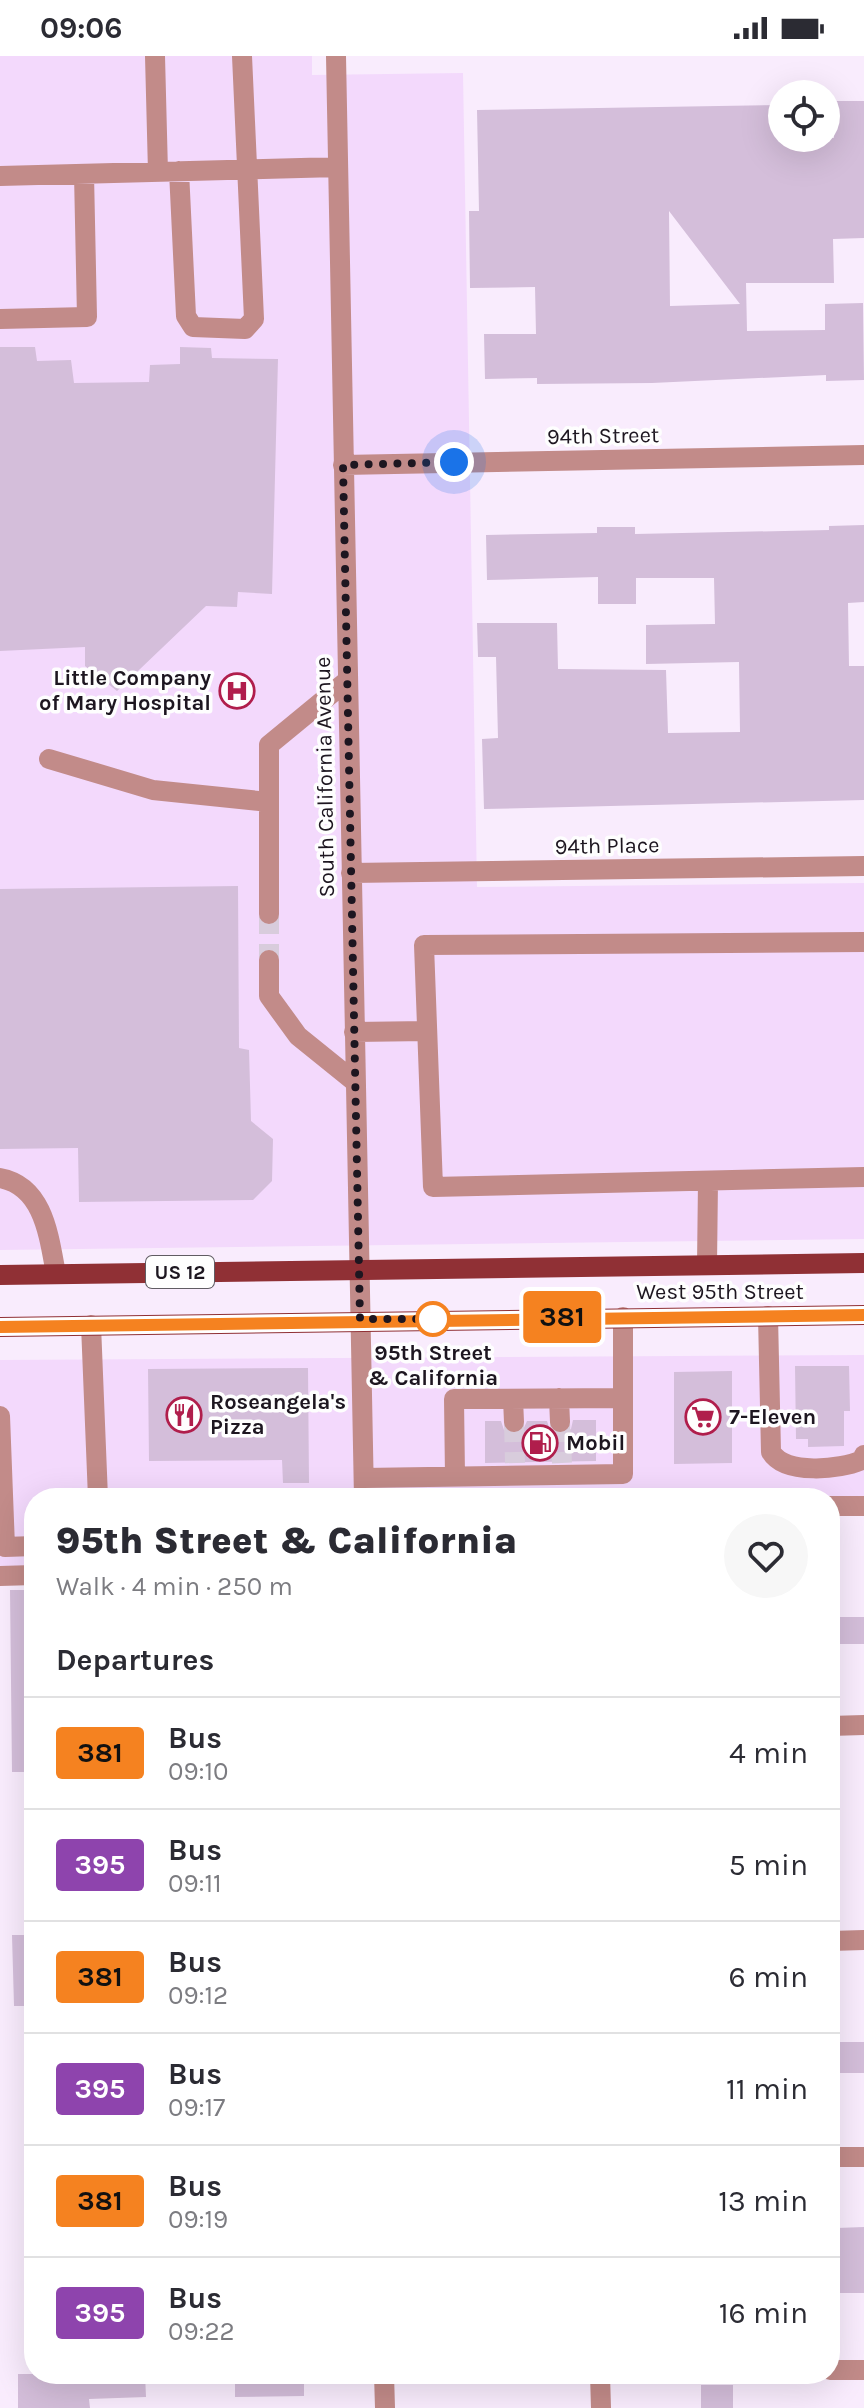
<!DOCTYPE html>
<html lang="en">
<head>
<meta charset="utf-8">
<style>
  body { margin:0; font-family:Karla,sans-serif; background:#f7f7f7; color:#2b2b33; height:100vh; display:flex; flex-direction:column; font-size:30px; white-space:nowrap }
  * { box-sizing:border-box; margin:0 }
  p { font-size:26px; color:#7c7c81 }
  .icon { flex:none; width:44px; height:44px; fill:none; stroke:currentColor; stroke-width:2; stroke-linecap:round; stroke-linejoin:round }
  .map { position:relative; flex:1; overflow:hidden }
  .details { position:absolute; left:24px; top:1432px; width:816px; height:896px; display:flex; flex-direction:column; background:#fff; border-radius:32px; box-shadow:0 8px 32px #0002 }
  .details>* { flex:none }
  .badge { padding:0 16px; border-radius:6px; font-size:28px; line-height:52px }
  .controls { position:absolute; left:768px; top:24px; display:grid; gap:16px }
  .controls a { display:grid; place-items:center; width:72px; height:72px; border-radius:50%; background:#fff; box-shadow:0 8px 32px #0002; font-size:40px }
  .you { position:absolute; width:40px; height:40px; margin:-20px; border:6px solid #fff; border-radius:50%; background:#1a73e8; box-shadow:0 0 0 12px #1a73e833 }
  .map>.badge { position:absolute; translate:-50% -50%; box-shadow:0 0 0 4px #fff }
  h2 { padding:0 32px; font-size:30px; line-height:72px }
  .round { display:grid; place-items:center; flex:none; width:84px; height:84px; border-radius:42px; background:#f7f7f7 }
  .headline { display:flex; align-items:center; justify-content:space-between; height:136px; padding:0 32px }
  h1 { font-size:38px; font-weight:800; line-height:60px }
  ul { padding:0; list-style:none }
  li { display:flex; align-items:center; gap:24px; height:112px; padding:0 32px; border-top:2px solid #e1e1e2 }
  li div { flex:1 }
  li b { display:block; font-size:30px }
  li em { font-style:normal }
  li .badge { min-width:88px; font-weight:700; text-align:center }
  .status { display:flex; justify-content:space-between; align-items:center; height:56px; padding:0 40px; background:#fff; direction:ltr }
  .status svg { height:22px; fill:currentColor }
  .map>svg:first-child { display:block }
</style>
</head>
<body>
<div class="status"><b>09:06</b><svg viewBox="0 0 49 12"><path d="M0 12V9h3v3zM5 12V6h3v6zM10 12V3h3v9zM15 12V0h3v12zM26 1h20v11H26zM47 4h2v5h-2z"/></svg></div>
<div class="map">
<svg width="864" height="2352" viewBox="0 0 864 2352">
  <rect width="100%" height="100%" fill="#f9ecfd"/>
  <path fill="#f3d9fc" d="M0 0H312V19L463 17 477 831 864 827V1183L0 1194Z
    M864 1299V1453L830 1442H34V1524L0 1525V1304Z"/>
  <path fill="#d4beda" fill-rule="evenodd" d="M834 45H864V182L833 183 834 227H746L747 275 825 274V248L863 247 864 324 826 325V319L652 327 537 328V322L485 323 484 278H536L535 231 470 232 469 155H479L477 54 782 49V82H834ZM669 155 740 248 670 250Z
    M0 291H35L37 305 71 304 74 327 149 326 150 309 180 308V291L211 292 212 302 278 303 272 538 238 536 237 551 206 550 117 635 85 610V591L0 595Z
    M864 469V546L848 547 849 610H864V744L484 753 482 683 498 682 496 601H478L477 567H557L558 613 666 614 668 677 740 676 739 606 646 608V569L715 568 714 522H636V548H598V521L487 524 486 479 597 477V471H635V478L829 474V470Z
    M238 830 239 992 249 994 251 1065 273 1083 272 1125 253 1144 79 1146 78 1092 0 1093V833Z
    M795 1310H849L850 1355H844V1390L808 1391V1383H796Z
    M308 1312 309 1427H283L282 1404 149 1405 148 1313Z
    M732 1315V1407L674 1408V1316Z
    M573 1364H596V1405L485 1407V1365H501L504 1374 514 1379 522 1376 527 1365H547L550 1374 560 1379 571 1373Z
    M10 1534H34V1716H12Z
    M830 1561H864V1588H830Z
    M12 1879H34V1950H14Z
    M830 1986H864V2017H830Z
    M864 2171V2237H838L837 2172Z
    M18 2318H145L146 2341 89 2343 90 2352H18Z
    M235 2318H304V2340L235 2341Z
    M701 2329H733V2352H701Z"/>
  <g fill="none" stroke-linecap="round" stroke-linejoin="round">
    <path stroke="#d8ccdc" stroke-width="20" stroke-dasharray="20 10" stroke-linecap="butt" d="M269 858V904
      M514 1366 515 1407
      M560 1366 562 1407"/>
    <path stroke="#c28b89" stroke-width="20" d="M155 0 158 116
      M336 0 364 1442
      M179 115 186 260 193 271 245 273 254 263 242 0
      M0 120 338 111
      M0 263 87 261 84 118
      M343 409 864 399
      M49 703 153 734 269 746
      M351 817 864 810
      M269 858V689L348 624
      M864 886 424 889 433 1131 864 1121
      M269 904V940L298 980 355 1026
      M354 976 427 975
      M0 1122C44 1130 49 1181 56 1218
      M707 1209 708 1125
      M768 1260 771 1396C785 1419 840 1414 862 1404L864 1399
      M91 1269 98 1442
      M559 1342 560 1366
      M513 1343 514 1366
      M0 1360 5 1491 34 1490
      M455 1420 454 1343 623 1342
      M364 1422 623 1418V1261
      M830 1450H864
      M0 1520 34 1519
      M830 1670 864 1669
      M830 1885 864 1884
      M830 2101H864
      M830 2314H864
      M384 2318 385 2352
      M600 2318 601 2352"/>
    <path stroke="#903035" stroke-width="20" d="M0 1219 864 1207
      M0 1271 864 1259"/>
  </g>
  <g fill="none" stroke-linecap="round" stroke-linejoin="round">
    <defs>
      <path id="line" d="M0 1271 864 1259"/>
    </defs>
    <use href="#line" stroke="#fff" stroke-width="18"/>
    <use href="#line" stroke="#f58220" stroke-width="12"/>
    <path stroke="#1d1620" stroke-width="8" stroke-dasharray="0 14.4" d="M433 1263H439H360L343 409 454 406"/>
  </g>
  <defs>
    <symbol id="hospital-ring" viewBox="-11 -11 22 22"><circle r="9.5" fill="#fefefe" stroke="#b01e4c" stroke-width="1.5"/><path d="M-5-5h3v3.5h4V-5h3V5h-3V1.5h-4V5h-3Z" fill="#b01e4c"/></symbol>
    <symbol id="restaurant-ring" viewBox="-11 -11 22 22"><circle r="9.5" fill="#fefefe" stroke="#b01e4c" stroke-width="1.5"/><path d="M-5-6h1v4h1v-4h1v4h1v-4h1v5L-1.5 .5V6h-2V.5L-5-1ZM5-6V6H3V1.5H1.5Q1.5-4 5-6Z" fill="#b01e4c"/></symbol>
    <symbol id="supermarket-ring" viewBox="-11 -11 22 22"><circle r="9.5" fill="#fefefe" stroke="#b01e4c" stroke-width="1.5"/><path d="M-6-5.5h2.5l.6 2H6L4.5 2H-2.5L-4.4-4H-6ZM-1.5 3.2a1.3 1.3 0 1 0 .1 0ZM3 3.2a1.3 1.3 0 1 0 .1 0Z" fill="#b01e4c"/></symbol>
    <symbol id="fuel-ring" viewBox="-11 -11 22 22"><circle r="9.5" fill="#fefefe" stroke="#b01e4c" stroke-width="1.5"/><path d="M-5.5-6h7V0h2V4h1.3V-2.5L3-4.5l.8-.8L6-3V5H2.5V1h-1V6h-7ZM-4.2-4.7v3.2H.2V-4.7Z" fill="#b01e4c"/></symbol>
  </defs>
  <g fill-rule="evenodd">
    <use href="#hospital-ring" x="217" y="615" width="40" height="40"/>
    <use href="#restaurant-ring" x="164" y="1339" width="40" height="40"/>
    <use href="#supermarket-ring" x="683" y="1341" width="40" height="40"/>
    <use href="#fuel-ring" x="520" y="1367" width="40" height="40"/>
  </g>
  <circle fill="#fff" stroke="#f58220" stroke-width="4" cx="433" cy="1263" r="16"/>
  <g text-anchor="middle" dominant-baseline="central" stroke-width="7" stroke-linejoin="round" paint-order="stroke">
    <rect fill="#fefefe" stroke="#605c63" stroke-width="2" x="146" y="1200" width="68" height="32" rx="6"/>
    <g font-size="20" font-weight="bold" fill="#1d1620">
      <text x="180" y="1216">US 12</text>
    </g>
    <g font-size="22" fill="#1d1620" stroke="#fefefe">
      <text transform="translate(603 380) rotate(-1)">94th Street</text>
      <text transform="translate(325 721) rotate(-91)">South California Avenue</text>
      <text transform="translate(607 790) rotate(-1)">94th Place</text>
      <text x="720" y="1236">West 95th Street</text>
    </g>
    <g font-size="22" font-weight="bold" fill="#1d1620" stroke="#fefefe" text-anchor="start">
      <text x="211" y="622" text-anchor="end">Little Company<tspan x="211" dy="25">of Mary Hospital</tspan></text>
      <text x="210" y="1346">Roseangela's<tspan x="210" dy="25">Pizza</tspan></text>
      <text x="729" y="1361">7-Eleven</text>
      <text x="566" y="1387">Mobil</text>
    </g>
    <g font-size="22" font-weight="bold" fill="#1d1620" stroke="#fefefe">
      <text x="433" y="1297">95th Street<tspan x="433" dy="25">&amp; California</tspan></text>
    </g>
  </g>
</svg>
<div class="controls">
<a><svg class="icon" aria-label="locate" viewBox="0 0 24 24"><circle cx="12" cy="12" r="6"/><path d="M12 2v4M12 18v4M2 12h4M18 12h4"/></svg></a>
</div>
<div class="you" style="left:454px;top:406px"></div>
<b class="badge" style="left:562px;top:1261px;background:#f58220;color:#111">381</b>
<section class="details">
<div class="headline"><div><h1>95th Street &amp; California</h1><p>Walk · 4 min · 250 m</p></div><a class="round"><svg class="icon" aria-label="heart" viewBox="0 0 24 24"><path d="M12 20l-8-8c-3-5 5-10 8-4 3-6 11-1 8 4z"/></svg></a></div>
<h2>Departures</h2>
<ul>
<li><span class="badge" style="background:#f58220;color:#111">381</span><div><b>Bus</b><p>09:10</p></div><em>4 min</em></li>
<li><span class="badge" style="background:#8e44ad;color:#fff">395</span><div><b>Bus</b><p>09:11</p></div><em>5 min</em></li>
<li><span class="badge" style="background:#f58220;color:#111">381</span><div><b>Bus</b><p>09:12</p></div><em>6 min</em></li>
<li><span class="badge" style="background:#8e44ad;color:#fff">395</span><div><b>Bus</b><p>09:17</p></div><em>11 min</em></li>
<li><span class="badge" style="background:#f58220;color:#111">381</span><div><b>Bus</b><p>09:19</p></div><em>13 min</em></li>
<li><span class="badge" style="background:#8e44ad;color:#fff">395</span><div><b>Bus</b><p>09:22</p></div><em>16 min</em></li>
</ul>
</section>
</div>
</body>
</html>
